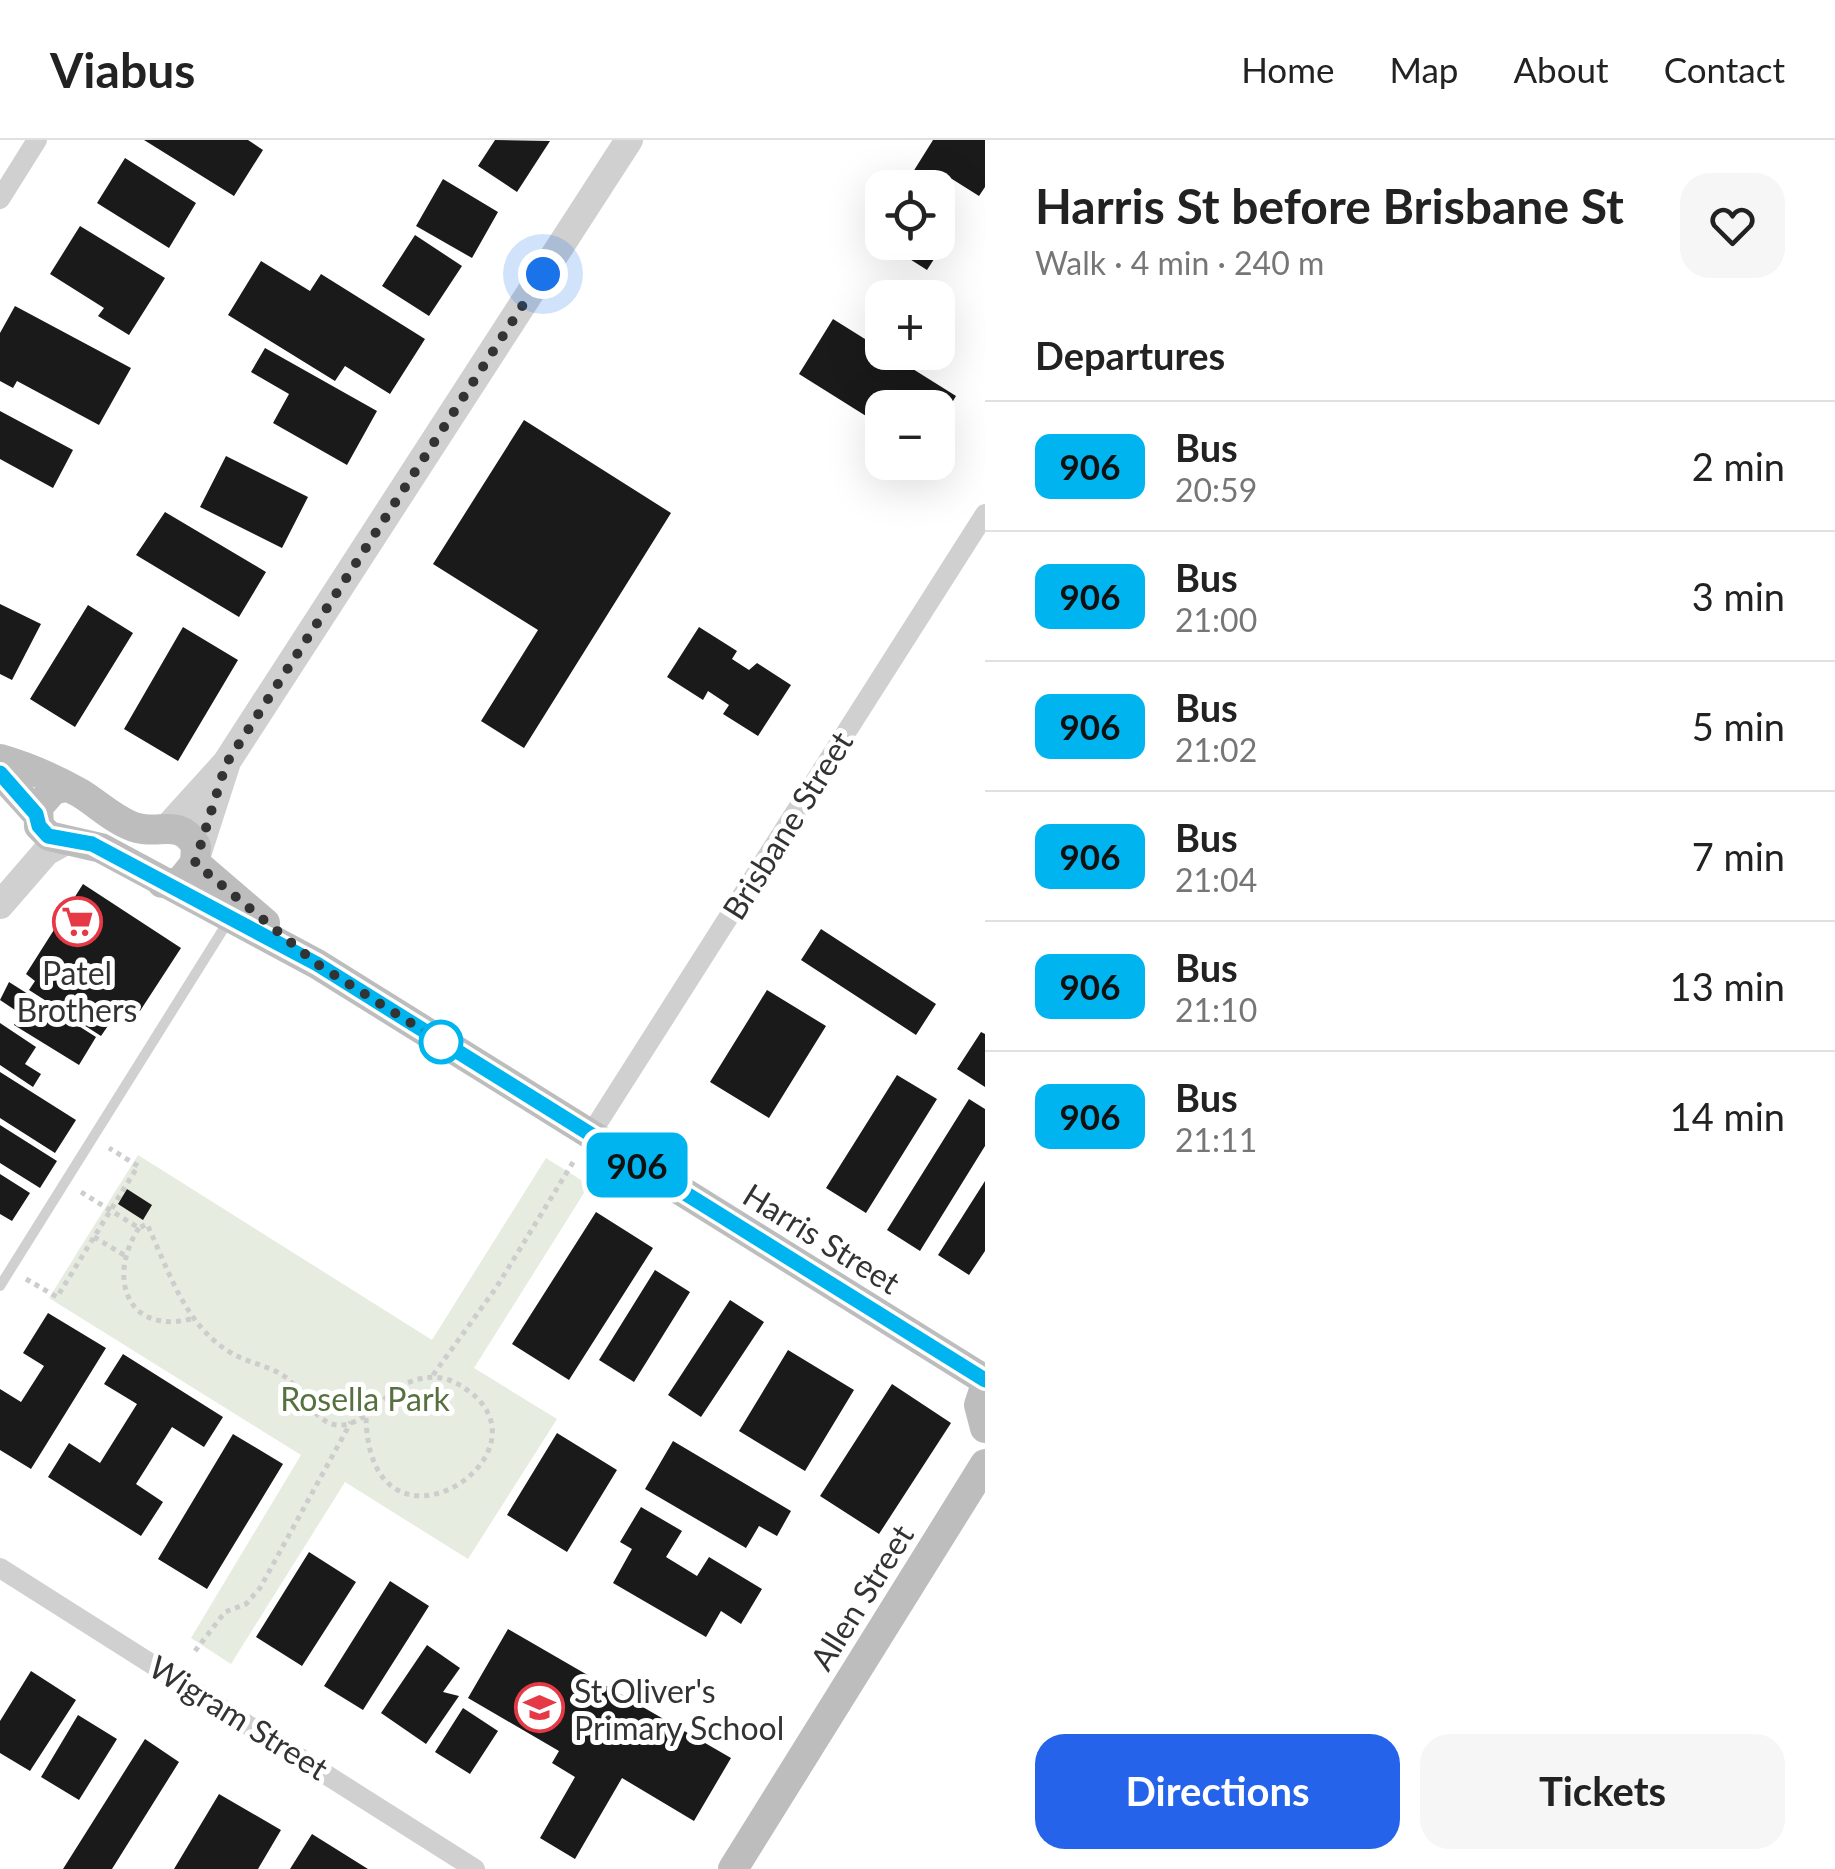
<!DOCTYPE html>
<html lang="en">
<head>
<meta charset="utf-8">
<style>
  body { margin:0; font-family:Lato,sans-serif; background:#f6f6f6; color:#222; height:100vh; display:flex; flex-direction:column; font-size:38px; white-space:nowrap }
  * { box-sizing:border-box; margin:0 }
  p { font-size:32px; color:#767676 }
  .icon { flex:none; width:55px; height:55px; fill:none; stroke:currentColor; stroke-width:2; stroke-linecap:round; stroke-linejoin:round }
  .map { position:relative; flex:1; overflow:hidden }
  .drawer { display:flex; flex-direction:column; background:#fff; width:850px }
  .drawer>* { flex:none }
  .badge { padding:0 20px; border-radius:15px; font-size:35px; line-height:65px }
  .buttons { position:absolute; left:865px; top:30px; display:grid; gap:20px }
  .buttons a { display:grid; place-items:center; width:90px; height:90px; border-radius:20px; background:#fff; box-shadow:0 10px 40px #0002; font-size:50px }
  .you { position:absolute; width:50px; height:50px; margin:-25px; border:8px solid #fff; border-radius:50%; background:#1a73e8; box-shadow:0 0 0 15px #1a73e833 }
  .map>.badge { position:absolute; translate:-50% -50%; box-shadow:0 0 0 5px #fff }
  h2 { padding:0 50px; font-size:38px; line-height:90px }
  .round { display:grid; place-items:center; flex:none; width:105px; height:105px; border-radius:30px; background:#f6f6f6 }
  .head { display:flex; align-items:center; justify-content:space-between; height:170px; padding:0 50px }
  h1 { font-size:48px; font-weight:700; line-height:75px }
  .button { display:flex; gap:20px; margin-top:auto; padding:20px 50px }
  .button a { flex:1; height:115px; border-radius:30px; background:#2563eb; color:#fff; font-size:40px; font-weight:700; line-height:115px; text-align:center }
  .button a+a { background:#f6f6f6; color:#222 }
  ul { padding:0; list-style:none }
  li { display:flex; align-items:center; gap:30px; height:130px; padding:0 50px; border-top:2px solid #e0e0e0 }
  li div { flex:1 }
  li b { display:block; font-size:38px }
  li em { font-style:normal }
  li .badge { min-width:110px; font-weight:700; text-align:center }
  header { display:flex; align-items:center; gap:60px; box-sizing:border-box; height:140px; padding:0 50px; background:#fff; border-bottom:2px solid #e0e0e0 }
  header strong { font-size:48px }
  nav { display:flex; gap:55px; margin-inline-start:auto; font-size:35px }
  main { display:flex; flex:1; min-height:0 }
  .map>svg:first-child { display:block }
</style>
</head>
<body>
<header>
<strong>Viabus</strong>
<nav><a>Home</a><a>Map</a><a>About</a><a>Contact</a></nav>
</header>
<main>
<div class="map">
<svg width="985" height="1729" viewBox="0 0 985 1729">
  <rect width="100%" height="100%" fill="#fff"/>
  <path fill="#e6ecdf" d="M138 1015 432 1200 546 1018 589 1045 474 1228 557 1279 468 1419 345 1342 231 1524 191 1498 301 1315 49 1158Z"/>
  <path fill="#1a1a1a" d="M144 0H248L263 10 234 56Z
    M495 0 550 1 517 52 478 26Z
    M933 0H985V47L979 56 952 39 938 61V48H903Z
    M125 18 196 63 169 108 97 63Z
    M443 39 498 72 472 118 416 86Z
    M938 78 954 88 927 130 883 102H938Z
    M80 86 165 138 129 195 98 176 104 168 50 134Z
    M415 95 462 126 429 176 382 146Z
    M261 121 310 151 321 134 425 199 390 254 345 226 335 241 228 175Z
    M15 166 131 228 99 285 17 241 13 248 0 241V193Z
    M833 179 956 256 938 286V268H882V286L799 234Z
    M265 208 377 271 347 325 273 283 289 254 251 232Z
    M0 271 73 310 53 348 0 319Z
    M524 280 671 373 524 608 481 581 538 490 433 424Z
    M226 316 308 357 282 408 200 367Z
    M165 372 266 432 239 477 136 415Z
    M0 464 41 484 12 540 0 534Z
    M88 465 133 493 75 587 30 559Z
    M183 487 238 520 178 621 124 589Z
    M699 487 737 511 732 519 749 530 757 523 791 545 758 596 723 574 729 565 708 551 703 560 667 537Z
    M83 744 181 808 140 871 125 861 101 896 29 850 35 841 26 834Z
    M821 789 936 864 916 895 801 820Z
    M9 842 96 897 79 925 14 885 21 874 0 860Z
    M767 850 826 886 769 978 710 942Z
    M0 883 36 907 25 924 41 934 33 947 0 925Z
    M981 892 985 894V947L957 929Z
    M0 932 76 980 55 1013 0 978Z
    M897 935 937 959 866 1073 826 1048Z
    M969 959 985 969V1006L920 1111 887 1090Z
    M0 985 57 1021 40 1048 0 1023Z
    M0 1034 30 1053 12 1081 0 1074Z
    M985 1041V1111L969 1135 938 1115Z
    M127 1049 152 1065 143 1080 118 1064Z
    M596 1072 653 1108 569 1240 512 1204Z
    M655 1130 690 1152 634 1242 599 1220Z
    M730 1160 764 1182 701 1277 668 1255Z
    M48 1173 106 1208 31 1329 0 1310V1249L21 1262 44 1226 23 1213Z
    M788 1210 854 1250 805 1331 739 1291Z
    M123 1214 223 1277 204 1307 172 1287 136 1344 163 1362 141 1396 48 1337 69 1303 100 1323 137 1264 104 1244Z
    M892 1244 951 1283 879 1394 820 1356Z
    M557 1293 617 1330 567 1412 507 1375Z
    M233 1294 283 1324 207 1449 158 1419Z
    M673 1301 791 1371 777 1396 759 1386 746 1408 645 1349Z
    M641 1367 682 1391 666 1417 697 1436 709 1417 762 1449 741 1484 721 1471 706 1497 613 1443 632 1409 620 1402Z
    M309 1412 356 1442 302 1526 256 1497Z
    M390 1441 429 1466 363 1570 324 1546Z
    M508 1489 731 1618 694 1681 622 1638 575 1719 540 1698 575 1637 552 1623 559 1611 468 1558Z
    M427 1505 460 1528 443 1552 459 1556 426 1604 381 1573Z
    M31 1531 76 1560 30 1631 0 1613V1581Z
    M463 1568 498 1591 470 1634 435 1612Z
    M78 1575 117 1599 79 1660 41 1637Z
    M145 1599 179 1622 112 1729H63Z
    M219 1654 281 1690 258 1729H174Z
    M312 1694 368 1729H290Z"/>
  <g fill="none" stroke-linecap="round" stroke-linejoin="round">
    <path stroke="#cdcdcd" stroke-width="5" stroke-dasharray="5 5" stroke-linecap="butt" d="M81 1052 139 1088 147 1084C169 1131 185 1187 233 1214 251 1224 272 1226 288 1239 303 1252 315 1283 337 1285 365 1287 384 1253 407 1243 431 1233 449 1236 470 1252 556 1318 366 1437 366 1273
      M139 1088C107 1136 126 1195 191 1179
      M94 1097 124 1115
      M26 1139 57 1157 138 1026 109 1008
      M433 1235 496 1148 575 1019
      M195 1511 225 1472 246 1464 260 1448 351 1282"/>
    <path stroke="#d0d0d0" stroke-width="10" d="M0 1146 229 780"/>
    <path stroke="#d0d0d0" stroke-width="20" d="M0 59 37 0
      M590 995 985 374
      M0 1428 475 1729"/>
    <path stroke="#d0d0d0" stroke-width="28" d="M169 686 226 623 629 0
      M197 715 226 625
      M0 765 46 712 64 702"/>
    <path stroke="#bdbdbd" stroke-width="30" d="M0 619C28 627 55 639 80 653 98 664 114 680 134 687 159 696 179 677 196 706L195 723 179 743H162
      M0 633 37 674
      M66 647 53 650 38 667 39 686 49 696 101 708 317 824 985 1240
      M195 723 265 783
      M985 1247 979 1265 985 1288
      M733 1729 985 1324"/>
  </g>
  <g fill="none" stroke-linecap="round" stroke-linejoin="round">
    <defs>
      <path id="line" d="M0 633 36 674 39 686 48 696 92 704 317 824 985 1240"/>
    </defs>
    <use href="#line" stroke="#fff" stroke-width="22"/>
    <use href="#line" stroke="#00b5ef" stroke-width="15"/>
    <path stroke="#333" stroke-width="10" stroke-dasharray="0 18" d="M441 902 317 824 195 723 226 624 543 134"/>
  </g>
  <defs>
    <symbol id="supermarket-ring" viewBox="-11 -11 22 22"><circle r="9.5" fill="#fff" stroke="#e63946" stroke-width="1.5"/><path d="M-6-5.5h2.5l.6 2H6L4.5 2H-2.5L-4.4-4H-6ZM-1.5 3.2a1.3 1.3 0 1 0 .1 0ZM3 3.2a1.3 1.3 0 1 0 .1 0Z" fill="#e63946"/></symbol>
    <symbol id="school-ring" viewBox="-11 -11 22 22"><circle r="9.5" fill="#fff" stroke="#e63946" stroke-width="1.5"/><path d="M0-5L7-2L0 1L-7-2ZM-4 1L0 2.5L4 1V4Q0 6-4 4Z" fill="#e63946"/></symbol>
  </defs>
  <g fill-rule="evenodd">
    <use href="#supermarket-ring" x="50" y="754" width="55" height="55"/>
    <use href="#school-ring" x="512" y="1540" width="55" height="55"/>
  </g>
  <circle fill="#fff" stroke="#00b5ef" stroke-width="5" cx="441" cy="902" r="20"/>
  <g text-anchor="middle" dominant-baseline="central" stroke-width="10" stroke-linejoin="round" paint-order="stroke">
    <g font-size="32" fill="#333" stroke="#fff">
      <text transform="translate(787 685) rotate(-58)">Brisbane Street</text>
      <text transform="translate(822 1098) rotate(32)">Harris Street</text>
      <text transform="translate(861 1457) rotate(-58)">Allen Street</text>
      <text transform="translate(239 1577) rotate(32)">Wigram Street</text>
    </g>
    <g font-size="32" fill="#333" stroke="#fff">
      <text x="77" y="832">Patel<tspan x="77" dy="37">Brothers</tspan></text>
      <text x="574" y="1550" text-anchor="start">St Oliver's<tspan x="574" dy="37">Primary School</tspan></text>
    </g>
    <g font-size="32" fill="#56703f" stroke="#fff">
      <text x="365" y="1258">Rosella Park</text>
    </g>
  </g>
</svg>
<div class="buttons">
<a><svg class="icon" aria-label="locate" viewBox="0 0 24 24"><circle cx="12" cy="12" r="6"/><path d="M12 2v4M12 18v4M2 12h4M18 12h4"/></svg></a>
<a>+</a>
<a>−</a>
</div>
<div class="you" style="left:543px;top:134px"></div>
<b class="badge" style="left:637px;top:1025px;background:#00b5ef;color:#111">906</b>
</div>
<section class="drawer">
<div class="head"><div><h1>Harris St before Brisbane St</h1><p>Walk · 4 min · 240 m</p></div><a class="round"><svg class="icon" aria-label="heart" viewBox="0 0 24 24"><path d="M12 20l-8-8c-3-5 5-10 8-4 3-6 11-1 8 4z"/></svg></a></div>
<h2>Departures</h2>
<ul>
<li><span class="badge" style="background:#00b5ef;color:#111">906</span><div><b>Bus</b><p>20:59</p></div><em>2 min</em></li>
<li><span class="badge" style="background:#00b5ef;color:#111">906</span><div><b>Bus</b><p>21:00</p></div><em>3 min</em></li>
<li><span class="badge" style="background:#00b5ef;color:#111">906</span><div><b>Bus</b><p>21:02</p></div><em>5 min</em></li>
<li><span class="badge" style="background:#00b5ef;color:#111">906</span><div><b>Bus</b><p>21:04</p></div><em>7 min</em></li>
<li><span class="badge" style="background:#00b5ef;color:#111">906</span><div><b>Bus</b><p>21:10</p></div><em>13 min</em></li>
<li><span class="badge" style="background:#00b5ef;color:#111">906</span><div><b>Bus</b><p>21:11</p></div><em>14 min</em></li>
</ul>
<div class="button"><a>Directions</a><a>Tickets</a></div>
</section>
</main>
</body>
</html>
